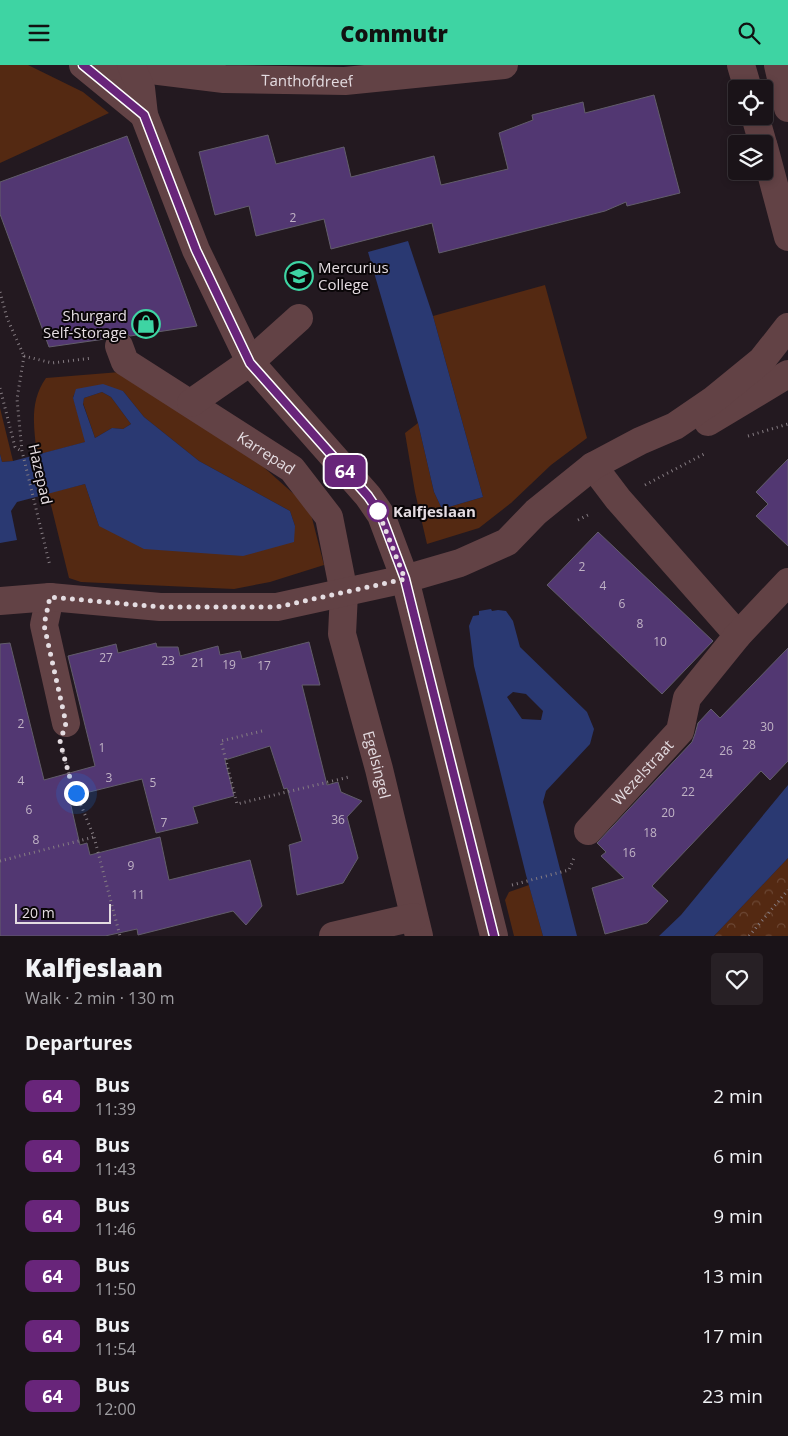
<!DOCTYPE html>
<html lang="en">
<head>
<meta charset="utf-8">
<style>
  body { margin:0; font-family:"Open Sans",sans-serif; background:#272025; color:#f1f3f6; height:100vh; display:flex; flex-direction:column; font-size:19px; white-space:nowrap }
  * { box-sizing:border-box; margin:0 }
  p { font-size:16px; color:#9f9ea2 }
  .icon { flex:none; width:28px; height:28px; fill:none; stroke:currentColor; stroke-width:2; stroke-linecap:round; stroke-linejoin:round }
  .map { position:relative; height:871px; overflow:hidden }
  .sheet { display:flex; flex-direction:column; background:#1a1318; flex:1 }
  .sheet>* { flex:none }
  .badge { padding:0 10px; border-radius:8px; font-size:18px; line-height:32px }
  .tools { position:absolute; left:728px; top:15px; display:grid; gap:10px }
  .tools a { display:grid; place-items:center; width:45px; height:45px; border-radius:5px; background:#1a1318; box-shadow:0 2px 8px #0003,0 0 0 1px #383237; font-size:25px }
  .scale { position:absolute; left:15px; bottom:12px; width:96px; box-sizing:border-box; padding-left:5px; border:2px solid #e4dce1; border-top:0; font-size:14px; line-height:18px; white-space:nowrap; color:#e4dce1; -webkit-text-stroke:4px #0a0608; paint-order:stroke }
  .you { position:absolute; width:25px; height:25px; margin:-12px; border:4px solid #fff; border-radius:50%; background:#1a73e8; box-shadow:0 0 0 8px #1a73e833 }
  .map>.badge { position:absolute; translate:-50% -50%; box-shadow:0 0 0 2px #fff }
  h2 { padding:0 25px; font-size:19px; line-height:45px }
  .round { display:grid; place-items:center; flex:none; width:52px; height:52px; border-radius:5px; background:#272025 }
  .summary { display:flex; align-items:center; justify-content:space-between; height:85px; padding:0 25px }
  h1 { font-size:24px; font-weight:800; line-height:38px }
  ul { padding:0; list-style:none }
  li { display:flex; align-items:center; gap:15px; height:60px; padding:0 25px }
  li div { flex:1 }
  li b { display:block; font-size:19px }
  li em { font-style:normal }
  li .badge { min-width:55px; font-weight:700; text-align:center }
  header { display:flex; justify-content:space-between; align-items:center; height:65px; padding:0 25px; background:#3ed4a3; color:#111; font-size:22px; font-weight:800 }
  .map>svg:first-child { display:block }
</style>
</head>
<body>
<header><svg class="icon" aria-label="menu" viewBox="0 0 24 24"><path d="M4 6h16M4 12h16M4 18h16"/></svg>Commutr<svg class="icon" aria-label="search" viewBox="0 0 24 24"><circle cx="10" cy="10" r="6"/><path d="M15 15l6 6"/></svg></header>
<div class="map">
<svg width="788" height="871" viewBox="0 0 788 871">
  <defs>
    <pattern id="forest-crowns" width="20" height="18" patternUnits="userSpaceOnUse" patternTransform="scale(1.25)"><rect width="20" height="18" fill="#542912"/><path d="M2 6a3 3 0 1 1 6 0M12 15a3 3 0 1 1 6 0" fill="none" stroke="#6c4734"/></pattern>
  </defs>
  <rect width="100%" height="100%" fill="#231920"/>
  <path fill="#542912" d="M0 0H28L83 27 109 48 0 98Z
    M545 220 587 373 551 400 511 438 479 463 427 479 415 427 405 368 418 358 434 427 442 444 483 432 433 251Z
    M120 307 241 382 305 439 312 453 324 500 270 517 234 524 81 517 69 513 48 428 85 419 99 461H295L290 446 199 396 144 352 123 326 77 324 73 332 86 377 37 390C34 363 29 337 46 313Z
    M102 327 111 332 131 359 123 364 112 363 95 373 83 338 84 333Z
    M0 343 13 396 2 397 0 389Z
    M529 820 543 871H514L505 835 509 827Z"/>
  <path fill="url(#forest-crowns)" d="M788 793V871H714Z"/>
  <path fill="#2a3972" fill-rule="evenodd" d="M408 176 433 251 483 432 442 444 434 427 418 358 368 187Z
    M103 319 123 326 144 352 199 396 290 446 295 461 294 477 243 491 144 484 99 461 85 419 17 437 11 446 17 475 0 478V389L2 397 13 396 85 377 73 333 76 324ZM102 327 111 332 131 359 123 364 112 363 95 373 83 339 84 333Z
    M491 544 492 546 498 545 506 546 513 556 520 582 587 647 594 664 590 679 546 726 543 737 577 871H543L526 810 474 601 469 561 473 551 479 550V546ZM513 627 526 629 543 646 541 655 522 654 507 632Z
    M788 720V793L714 871H659L681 850Z"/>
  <path fill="#523772" stroke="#625d6a" d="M654 30 680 128 627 141 626 137 605 146 439 188 432 158 331 184 324 154 256 171 249 141 215 150 199 87 268 70 276 99 344 82 351 112 434 91 441 120 508 104 499 68 533 55 532 50 583 37 585 48Z
    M127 71 197 261 130 271 122 266H114L107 271 105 274 49 282 0 149V117Z
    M788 394V481L756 451 768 439 756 427Z
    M598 467 713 576 662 629 547 520Z
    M309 577 320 620H302L327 720 338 717 341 727 362 736 347 752 358 793 343 818 297 830 289 780 302 776 287 723 284 724 270 681 225 695 234 731 193 742 198 758 156 768 142 714 69 732 80 780 87 778 90 790 160 772 169 815 250 795 262 841 246 860 233 846 138 870 137 864 105 871H0V579L10 578 44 715 95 701 68 591 116 579 118 588 156 578 157 582H178L180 591 218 581 220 590 240 586 242 594Z
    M788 583V696L770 715 761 706 652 821 668 836 647 858 605 869 592 823 624 813 601 791 606 787 597 778 692 677 695 669 698 658 711 644 720 653Z"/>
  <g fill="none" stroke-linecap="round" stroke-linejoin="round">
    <path stroke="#857c82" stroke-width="3" stroke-dasharray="1 4" stroke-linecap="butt" d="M0 227 7 253 24 291
      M24 291 17 334 22 386 50 501
      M24 291 52 298 92 293
      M0 323 15 382 21 386
      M748 371 788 359
      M645 420 706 388
      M578 455 590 449
      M262 666 221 676 237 739 349 712
      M63 688 70 713 94 772 120 871
      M0 796 94 772
      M512 820 569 805 574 793
      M749 871 788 825"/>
    <g stroke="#624245" stroke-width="28">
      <path d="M83 0 144 50"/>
      <path id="s1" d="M110 0 224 14 345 16 504 0"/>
      <path d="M131 0 141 23 144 50 196 185 250 297 368 431 381 450 405 514 494 871"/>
      <path d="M741 0 748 24"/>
      <path d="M778 0 788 43"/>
      <path d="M755 51 763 79"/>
      <path d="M764 82 788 172"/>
      <path id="s2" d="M119 281 125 297 292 404 329 452 344 528 342 569 379 704 419 871"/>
      <path d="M191 338 250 297 299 253"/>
      <path d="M708 357 788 309"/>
      <path d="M593 401 618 434 738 570"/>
      <path d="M50 532 44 560 66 658"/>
      <path d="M0 536 50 532 160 542H277L405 514 460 498 507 477 536 447 593 401 640 376 675 361 713 335 762 295 788 262"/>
      <path id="s3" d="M588 766 680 666 687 633 738 570 788 517"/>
      <path d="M333 871 414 852"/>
    </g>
  </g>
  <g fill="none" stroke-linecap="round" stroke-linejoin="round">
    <defs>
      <path id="line" d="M83 0 144 50 196 185 250 298 368 431 381 450 405 514 494 871"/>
    </defs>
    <use href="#line" stroke="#fff" stroke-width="11"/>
    <use href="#line" stroke="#68257a" stroke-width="8"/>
    <path stroke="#e4dce1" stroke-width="5" stroke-dasharray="0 9" d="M76 728 70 713 60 677 66 658 44 560 50 532 160 542H277L405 514 378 446"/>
  </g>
  <defs>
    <symbol id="school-ring" viewBox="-11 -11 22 22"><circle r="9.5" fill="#0a0608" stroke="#3ed4a3" stroke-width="1.5"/><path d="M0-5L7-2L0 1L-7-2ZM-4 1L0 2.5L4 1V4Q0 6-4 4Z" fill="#3ed4a3"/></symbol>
    <symbol id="shop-ring" viewBox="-11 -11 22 22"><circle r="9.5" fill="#0a0608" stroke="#3ed4a3" stroke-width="1.5"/><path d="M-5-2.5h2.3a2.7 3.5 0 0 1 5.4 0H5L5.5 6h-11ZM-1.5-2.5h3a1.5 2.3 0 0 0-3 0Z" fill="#3ed4a3"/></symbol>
  </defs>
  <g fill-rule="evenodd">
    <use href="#school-ring" x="283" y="195" width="32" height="32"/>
    <use href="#shop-ring" x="130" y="243" width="32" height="32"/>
  </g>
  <circle fill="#fff" stroke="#68257a" stroke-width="2.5" cx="378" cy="446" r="10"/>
  <g text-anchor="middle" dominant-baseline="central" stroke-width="4" stroke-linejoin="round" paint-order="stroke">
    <g font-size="12" fill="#c0b3c5">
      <text x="293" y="152">2</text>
      <text x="582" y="501">2</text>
      <text x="603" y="520">4</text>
      <text x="622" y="538">6</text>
      <text x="640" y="558">8</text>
      <text x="660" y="576">10</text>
      <text x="106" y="592">27</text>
      <text x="168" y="595">23</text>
      <text x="198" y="597">21</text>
      <text x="229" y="599">19</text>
      <text x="264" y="600">17</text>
      <text x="21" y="658">2</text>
      <text x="767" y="661">30</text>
      <text x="749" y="679">28</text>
      <text x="102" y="682">1</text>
      <text x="726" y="685">26</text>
      <text x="706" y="708">24</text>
      <text x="109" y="712">3</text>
      <text x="21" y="715">4</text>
      <text x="153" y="717">5</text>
      <text x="688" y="726">22</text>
      <text x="29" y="744">6</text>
      <text x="668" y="747">20</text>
      <text x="338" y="754">36</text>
      <text x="164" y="757">7</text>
      <text x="650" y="767">18</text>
      <text x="36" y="774">8</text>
      <text x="629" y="787">16</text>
      <text x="131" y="800">9</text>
      <text x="138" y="829">11</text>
    </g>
    <g font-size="15" fill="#e4dce1" stroke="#0a0608">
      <text stroke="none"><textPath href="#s1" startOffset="198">Tanthofdreef</textPath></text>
      <text stroke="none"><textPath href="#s2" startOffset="185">Karrepad</textPath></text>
      <text transform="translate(41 409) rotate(77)">Hazepad</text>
      <text stroke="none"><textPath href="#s2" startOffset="530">Egelsingel</textPath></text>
      <text stroke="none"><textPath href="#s3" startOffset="80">Wezelstraat</textPath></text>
    </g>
    <g font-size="15" fill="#e4dce1" stroke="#0a0608" text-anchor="start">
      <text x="318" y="202">Mercurius<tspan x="318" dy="17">College</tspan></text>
      <text x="127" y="250" text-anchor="end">Shurgard<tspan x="127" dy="17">Self-Storage</tspan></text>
    </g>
    <g font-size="15" font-weight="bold" fill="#e4dce1" stroke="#0a0608" text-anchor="start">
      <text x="393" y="446">Kalfjeslaan</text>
    </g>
  </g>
</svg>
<div class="tools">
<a><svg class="icon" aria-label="locate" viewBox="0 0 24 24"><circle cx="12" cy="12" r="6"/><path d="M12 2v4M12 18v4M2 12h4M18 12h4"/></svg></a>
<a><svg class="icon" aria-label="layers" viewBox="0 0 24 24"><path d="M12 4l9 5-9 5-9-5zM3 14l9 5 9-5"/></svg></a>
</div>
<div class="scale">20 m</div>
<div class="you" style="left:76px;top:728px"></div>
<b class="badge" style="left:345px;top:406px;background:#68257a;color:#fff">64</b>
</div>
<section class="sheet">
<div class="summary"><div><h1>Kalfjeslaan</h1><p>Walk · 2 min · 130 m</p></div><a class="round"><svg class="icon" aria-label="heart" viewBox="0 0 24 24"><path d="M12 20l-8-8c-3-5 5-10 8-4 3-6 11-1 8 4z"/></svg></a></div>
<h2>Departures</h2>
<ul>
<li><span class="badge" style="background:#68257a;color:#fff">64</span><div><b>Bus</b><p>11:39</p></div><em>2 min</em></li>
<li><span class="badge" style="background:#68257a;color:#fff">64</span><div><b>Bus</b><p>11:43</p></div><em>6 min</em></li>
<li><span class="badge" style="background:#68257a;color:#fff">64</span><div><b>Bus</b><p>11:46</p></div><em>9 min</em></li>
<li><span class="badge" style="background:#68257a;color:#fff">64</span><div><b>Bus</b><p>11:50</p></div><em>13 min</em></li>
<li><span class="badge" style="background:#68257a;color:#fff">64</span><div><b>Bus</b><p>11:54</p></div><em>17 min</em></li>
<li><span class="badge" style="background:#68257a;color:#fff">64</span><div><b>Bus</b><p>12:00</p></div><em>23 min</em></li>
</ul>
</section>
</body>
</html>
